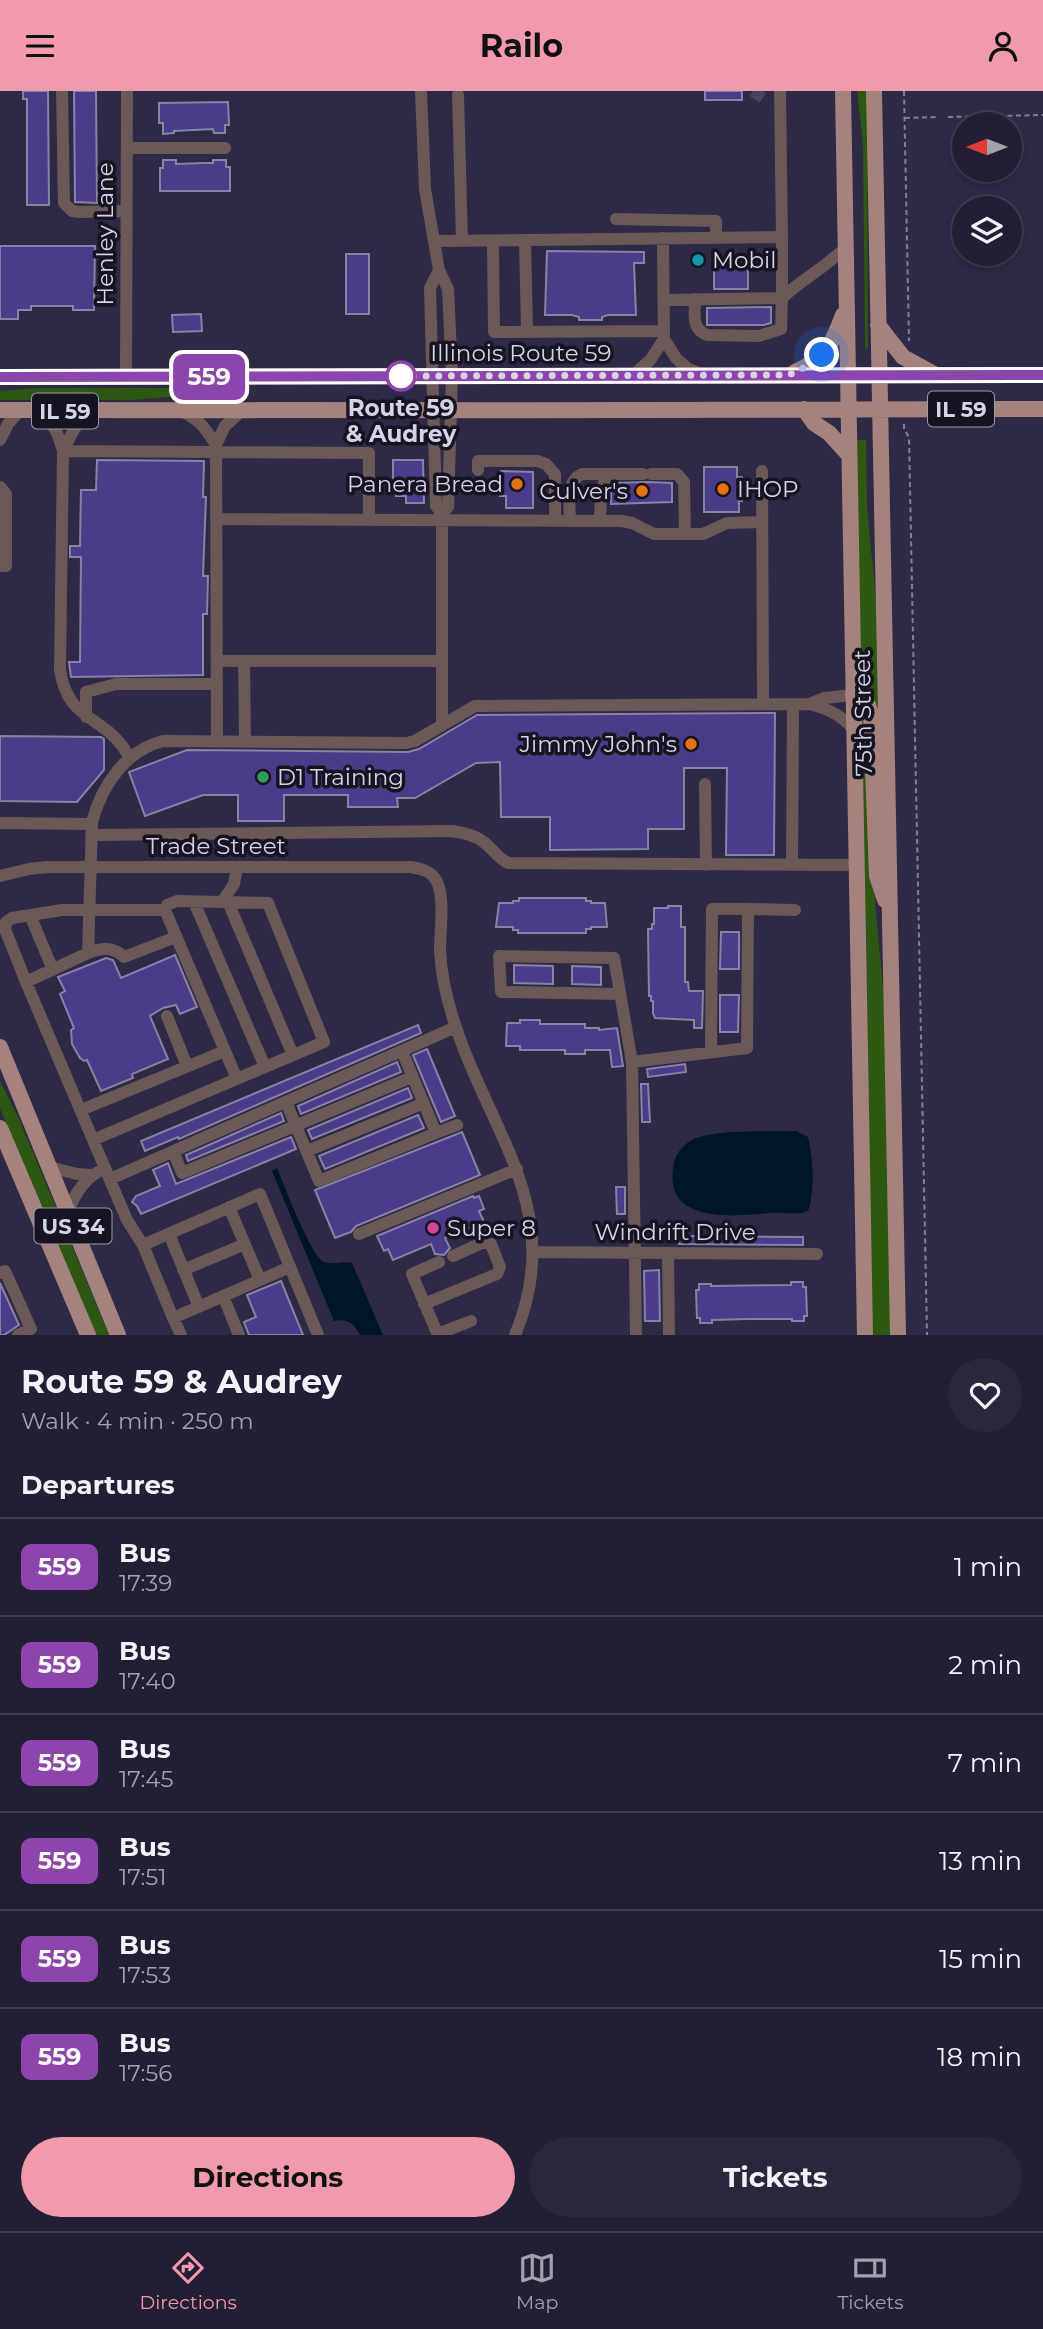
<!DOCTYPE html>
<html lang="en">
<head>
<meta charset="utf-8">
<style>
  body { margin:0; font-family:Montserrat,sans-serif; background:#2a273c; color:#f1f3f6; height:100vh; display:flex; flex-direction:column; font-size:26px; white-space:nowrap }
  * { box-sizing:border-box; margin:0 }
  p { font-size:23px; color:#a2a2ac }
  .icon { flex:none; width:38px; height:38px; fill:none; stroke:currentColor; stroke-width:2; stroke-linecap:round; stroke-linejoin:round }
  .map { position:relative; height:1244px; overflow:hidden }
  .drawer { display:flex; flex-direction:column; background:#221f34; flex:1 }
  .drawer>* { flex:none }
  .badge { padding:0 14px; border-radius:10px; font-size:24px; line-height:46px }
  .needle { width:46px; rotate:270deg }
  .controls { position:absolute; left:952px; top:21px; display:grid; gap:14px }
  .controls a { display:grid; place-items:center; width:70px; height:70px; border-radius:50%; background:#221f34; box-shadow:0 4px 10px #0003,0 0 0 2px #3f3d4f; font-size:35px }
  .you { position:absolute; width:35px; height:35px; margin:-18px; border:5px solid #fff; border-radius:50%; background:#1a73e8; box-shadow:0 0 0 10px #1a73e833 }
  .map>.badge { position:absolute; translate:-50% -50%; box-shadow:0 0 0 4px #fff }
  h2 { padding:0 21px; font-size:26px; line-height:63px }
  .round { display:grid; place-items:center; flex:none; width:74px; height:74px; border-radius:37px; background:#2a273c }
  .summary { display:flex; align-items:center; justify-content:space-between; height:119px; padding:0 21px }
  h1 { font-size:33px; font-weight:700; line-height:52px }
  .primary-button { display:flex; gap:14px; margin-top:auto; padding:14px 21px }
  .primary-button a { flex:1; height:80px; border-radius:42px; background:#f29aad; color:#111; font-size:28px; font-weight:700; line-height:80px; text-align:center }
  .primary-button a+a { background:#2a273c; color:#f1f3f6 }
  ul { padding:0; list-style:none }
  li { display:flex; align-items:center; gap:21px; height:98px; padding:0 21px; border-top:2px solid #3f3d4f }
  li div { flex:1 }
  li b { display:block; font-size:26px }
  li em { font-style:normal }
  li .badge { min-width:77px; font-weight:700; text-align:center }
  header { display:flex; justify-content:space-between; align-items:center; height:91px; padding:0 21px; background:#f29aad; color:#111; font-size:32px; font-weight:700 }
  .tabs { display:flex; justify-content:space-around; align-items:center; height:98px; border-top:2px solid #3f3d4f; background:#221f34; font-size:19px; color:#a2a2ac }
  .tabs a { display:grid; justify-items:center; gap:4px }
  .tabs .active { color:#f29aad }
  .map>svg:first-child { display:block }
</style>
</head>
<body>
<header><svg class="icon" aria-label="menu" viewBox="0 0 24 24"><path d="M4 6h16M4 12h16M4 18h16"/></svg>Railo<svg class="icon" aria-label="person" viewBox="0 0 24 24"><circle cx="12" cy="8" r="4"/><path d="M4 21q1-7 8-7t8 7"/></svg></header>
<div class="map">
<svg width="1043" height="1244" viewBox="0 0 1043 1244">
  <rect width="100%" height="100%" fill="#2e2945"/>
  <path fill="#2e5811" d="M857 0H867L868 258 865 257 863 53Z
    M38 297H247V300L133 309H0V300Z
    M857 349H866L867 416 877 520 879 645 859 601 855 357Z
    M860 620 866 622 875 811 886 927 892 1244H871Z
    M0 990 19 1028 109 1244H96L94 1241 0 1017Z"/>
  <path fill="#001526" d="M796 1040 808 1046C813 1064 815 1101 808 1120 797 1125 784 1121 771 1122 735 1125 665 1134 673 1077 674 1064 683 1053 694 1048 718 1038 769 1041 796 1040Z
    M277 1077C284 1094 311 1165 324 1171 332 1174 343 1170 352 1172L383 1244H360C354 1232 348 1227 334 1230L272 1080Z"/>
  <path fill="#4a3c89" stroke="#8683a5" stroke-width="2" d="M23 0H48L49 114H27V8H23Z
    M74 0H96L97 112 75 111Z
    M705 0H742V9H705Z
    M228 11 229 34H225V42H214L213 38 174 40V42L163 43V32H159V12Z
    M163 69H176V73L205 72H213V69H226V76H230V100H160V77H163Z
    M0 155H95L94 219H73V215H31V219H18V228H0Z
    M547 160 644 161V172H634L636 224H608L602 226V229H579V226L572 224H545Z
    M346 163H369V223H346Z
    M714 173H748V198H714Z
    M771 216V232L764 234H707V217Z
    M201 223 202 240 173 241 172 224Z
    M97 369 204 370 203 406H206L203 485H208L207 523H203V584L71 586 69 571H80L81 466H70V455H80L81 399H96Z
    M393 369H423L424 412H406V405H396V397H393Z
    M704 376H737V386H742V410H739V421H704Z
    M501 380 533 381V417H506V405H500Z
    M647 391 672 392V411L611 413V397L614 392Z
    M775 622 774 764H726L727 677H684V738H648V758L550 759V726H501L500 671 476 672 415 707H397L398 716H348V704H284V730H238V704H203L145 725 129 681 187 659 408 661 419 658 477 624Z
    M0 645 101 646 104 648V679L77 711 0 710Z
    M519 807H586V810H591V812H605L607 836H591V838H586V842H518V839H513V836H496L499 812H513V810H519Z
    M668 815H681V836H685V891H688L689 900H703L702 937H694V929L655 927 653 922V910H651V905H649L648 838H652V833H654V817H668Z
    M721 841H739V878H720Z
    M175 864 197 916 180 923 176 914 163 917 150 925 168 968 132 983 133 987 101 1000 87 969 84 970 80 967 72 953 71 939 74 937 60 903 65 900 58 886 106 867 113 869 121 887Z
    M514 874 553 875V893L514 892Z
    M572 875 601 876V894L572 893Z
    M720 904H739L738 941H720Z
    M520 929H540V933H585V937H599V939L617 937 623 975 612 976 610 959H585V963H565V959H520V955H506L507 932H520Z
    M418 934 421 942 179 1048 178 1046 145 1060 141 1050Z
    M427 958 455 1025 441 1031 413 964Z
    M397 971 401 981 301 1023 298 1015Z
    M685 973 686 981 648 986 647 978Z
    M641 993H648L650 1031H642Z
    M408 997 412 1007 312 1048 308 1039Z
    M281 1022 284 1030 188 1070 186 1064Z
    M418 1024 424 1037 325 1078 319 1065Z
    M462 1041 480 1084 356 1135 351 1141 335 1147 315 1099Z
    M291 1046 296 1058 141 1123 137 1115 132 1111 136 1105 160 1095 153 1079 168 1072 176 1093Z
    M616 1096H625V1123H617Z
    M473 1105 474 1107 479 1105 484 1118 479 1120 484 1131 445 1147 450 1157 444 1164 435 1163 431 1153 393 1169 388 1158 384 1160 377 1145Z
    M679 1145 803 1146V1154L679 1153Z
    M659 1179 660 1230H645L644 1180Z
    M281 1190 303 1244H249L244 1231 256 1226 247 1204Z
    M791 1191H803V1196H806L807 1225H804V1230H792V1228H747L712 1229V1232H700V1227H697L696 1199H699V1193H711V1195L791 1194Z
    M0 1192 19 1234 4 1244H0Z"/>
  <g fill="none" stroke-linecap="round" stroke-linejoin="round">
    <path stroke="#47425d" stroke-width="12" stroke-dasharray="12 6" stroke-linecap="butt" d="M753 0 767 10"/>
    <path stroke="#817e95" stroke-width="2" stroke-dasharray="5 3.5" stroke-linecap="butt" d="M904 0 909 250
      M948 26 1043 24
      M905 27 938 26
      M904 333V338L909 346 927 1244"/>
    <path stroke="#6a5957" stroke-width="12" d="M62 0 64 112 72 120 78 121 126 120
      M421 0 425 98 439 179 448 198 452 285 448 416 442 423V633
      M458 4 462 150
      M127 57H225
      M616 128 716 130V146
      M663 147 664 248 676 267 687 277 701 283
      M525 149 527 241
      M434 150 782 146 780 0
      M493 150 494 241 664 240
      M439 179 430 197 436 415 442 423
      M695 208C695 223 691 238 707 244L759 245 781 238 782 207C802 188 826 176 845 157
      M664 209 782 207V146
      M635 283 651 268 664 248
      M126 286 127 0
      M37 319C53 331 58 341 63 360L60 578C67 633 107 623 129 666
      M183 321C200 329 206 338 216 354
      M0 349 8 333 20 319
      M63 360 369 362V429
      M63 360C71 344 77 329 92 320
      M478 379V370H537L546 373 555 383V430
      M762 380 763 613
      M651 383H677L684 391 685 443
      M0 396 6 403V475H0
      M216 428 622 430 632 432 654 443H703L727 432 762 431
      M570 430C570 413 565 390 582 383H643
      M600 430 601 398 608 384
      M217 570H442
      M244 570 245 651
      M809 613 824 607 853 604
      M86 626V601L116 593H217
      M217 650 216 354 225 335 240 321
      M705 693 706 774
      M0 732 92 733
      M91 744 452 740C464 742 475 744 485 752 495 760 495 765 508 772L856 774
      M792 774 793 613
      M0 785 29 778 47 776H411C422 778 432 780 437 791 445 806 440 841 440 859 441 882 446 905 453 927 487 1039 568 1118 515 1244
      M194 811 265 976
      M222 811 234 793 237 776
      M228 811 293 964
      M30 824 53 879
      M88 862C101 857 113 855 124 866L176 846
      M26 891 5 838 6 831 12 827 62 819H165
      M620 903 501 901 499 865 614 867 632 971 636 1244
      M167 925 187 975
      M711 961 712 818H748
      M632 971 747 957 748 818 795 819
      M286 1011 319 1090 436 1042 402 960
      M81 1019 225 960
      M436 1042 457 1034
      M93 1049 324 951 268 812 177 810 167 814 165 819 237 988
      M173 1060 182 1082 412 986
      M307 1060 424 1012
      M49 1076 77 1083 92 1084
      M110 1088 456 936
      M229 1116 260 1189
      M68 1121C76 1100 85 1087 105 1077
      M169 1143 199 1216
      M359 1143 517 1078
      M143 1154 127 1129 26 891 88 862 92 731C102 694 125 660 163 650L406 652 415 650 475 615 809 613C826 617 842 624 853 638
      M533 1161 817 1163
      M668 1163 669 1244
      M183 1179 245 1153
      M0 1182 5 1180 31 1238 18 1244
      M223 1205 239 1244
      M424 1213 497 1183 500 1176 491 1153 484 1151 453 1165
      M173 1227 143 1154 260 1103 318 1244
      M437 1243 471 1230
      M181 1244 173 1227 290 1176
      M438 1244 412 1183 439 1171"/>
    <path stroke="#a4837e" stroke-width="16" d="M843 0 865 1244
      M874 0 898 1244
      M878 234 903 266 936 284
      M795 281C828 266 830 257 843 224
      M0 286 1043 284
      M804 318 814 332 829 342 849 364
      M0 319C348 321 695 318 1043 318
      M853 604 868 614 871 623 877 785 885 809
      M0 956 118 1244
      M0 1037 88 1244"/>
  </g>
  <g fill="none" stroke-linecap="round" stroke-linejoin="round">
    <defs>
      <path id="line" d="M0 286 1043 284"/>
    </defs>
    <use href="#line" stroke="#fff" stroke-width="16"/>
    <use href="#line" stroke="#8e44ad" stroke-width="10"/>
    <path stroke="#d5d3e5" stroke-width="7" stroke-dasharray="0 12.6" d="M401 285 789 284 813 272 822 264"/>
  </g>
  <circle fill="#0f9aa8" stroke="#161420" stroke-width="2.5" cx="698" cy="169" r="7"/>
  <circle fill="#fff" stroke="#8e44ad" stroke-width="3.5" cx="401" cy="285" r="14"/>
  <g fill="#e8710a" stroke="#161420" stroke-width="2.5">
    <circle cx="517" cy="393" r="7"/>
    <circle cx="723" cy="398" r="7"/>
    <circle cx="642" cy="400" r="7"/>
    <circle cx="691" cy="653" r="7"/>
  </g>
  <circle fill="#2e9e5b" stroke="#161420" stroke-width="2.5" cx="263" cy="686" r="7"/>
  <circle fill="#d1479c" stroke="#161420" stroke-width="2.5" cx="433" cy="1137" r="7"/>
  <g text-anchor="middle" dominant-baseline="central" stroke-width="7" stroke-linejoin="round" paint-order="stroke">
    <g fill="#161420" stroke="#9c9aaa" stroke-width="2">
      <rect x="928" y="300.5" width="66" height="35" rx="5"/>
      <rect x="32" y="302.5" width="66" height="35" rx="5"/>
      <rect x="34.5" y="1117.5" width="77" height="35" rx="5"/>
    </g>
    <g font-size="21" font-weight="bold" fill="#d5d3e5">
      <text x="961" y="318">IL 59</text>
      <text x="65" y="320">IL 59</text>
      <text x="73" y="1135">US 34</text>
    </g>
    <g font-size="23" fill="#d5d3e5" stroke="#161420">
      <text transform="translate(105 143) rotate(-90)">Henley Lane</text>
      <text x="521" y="262">Illinois Route 59</text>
      <text transform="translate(863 622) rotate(-91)">75th Street</text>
      <text x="216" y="755">Trade Street</text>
      <text x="675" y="1141">Windrift Drive</text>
    </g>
    <g font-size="23" fill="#d5d3e5" stroke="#161420" text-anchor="start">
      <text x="712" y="169">Mobil</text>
      <text x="503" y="393" text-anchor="end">Panera Bread</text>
      <text x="737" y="398">IHOP</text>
      <text x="628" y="400" text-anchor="end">Culver's</text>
      <text x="677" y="653" text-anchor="end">Jimmy John's</text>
      <text x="277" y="686">D1 Training</text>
      <text x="447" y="1137">Super 8</text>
    </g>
    <g font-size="23" font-weight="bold" fill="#d5d3e5" stroke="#161420">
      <text x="401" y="317">Route 59<tspan x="401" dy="26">&amp; Audrey</tspan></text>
    </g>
  </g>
</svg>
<div class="controls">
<a><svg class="needle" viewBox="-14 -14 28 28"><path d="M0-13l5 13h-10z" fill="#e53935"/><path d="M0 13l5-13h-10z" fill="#a2a2ac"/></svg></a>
<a><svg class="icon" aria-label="layers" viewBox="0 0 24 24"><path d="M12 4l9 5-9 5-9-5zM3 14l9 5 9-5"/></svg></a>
</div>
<div class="you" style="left:822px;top:264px"></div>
<b class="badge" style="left:209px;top:286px;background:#8e44ad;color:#fff">559</b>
</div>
<section class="drawer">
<div class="summary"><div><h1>Route 59 &amp; Audrey</h1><p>Walk · 4 min · 250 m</p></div><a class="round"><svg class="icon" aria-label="heart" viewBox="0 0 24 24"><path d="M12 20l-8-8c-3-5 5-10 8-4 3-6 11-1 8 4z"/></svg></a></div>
<h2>Departures</h2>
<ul>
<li><span class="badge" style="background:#8e44ad;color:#fff">559</span><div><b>Bus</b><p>17:39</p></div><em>1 min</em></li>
<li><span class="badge" style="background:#8e44ad;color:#fff">559</span><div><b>Bus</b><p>17:40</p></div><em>2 min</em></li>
<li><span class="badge" style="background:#8e44ad;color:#fff">559</span><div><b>Bus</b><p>17:45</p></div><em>7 min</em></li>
<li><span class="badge" style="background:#8e44ad;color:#fff">559</span><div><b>Bus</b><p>17:51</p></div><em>13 min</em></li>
<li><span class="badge" style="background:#8e44ad;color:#fff">559</span><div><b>Bus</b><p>17:53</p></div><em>15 min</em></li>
<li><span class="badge" style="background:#8e44ad;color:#fff">559</span><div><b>Bus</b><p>17:56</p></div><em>18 min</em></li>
</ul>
<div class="primary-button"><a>Directions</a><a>Tickets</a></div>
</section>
<nav class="tabs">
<a class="active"><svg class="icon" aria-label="directions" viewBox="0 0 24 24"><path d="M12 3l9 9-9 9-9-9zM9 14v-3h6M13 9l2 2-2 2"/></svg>Directions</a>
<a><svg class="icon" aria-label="map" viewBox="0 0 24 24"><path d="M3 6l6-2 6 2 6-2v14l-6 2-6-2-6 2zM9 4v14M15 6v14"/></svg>Map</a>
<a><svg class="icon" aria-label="tickets" viewBox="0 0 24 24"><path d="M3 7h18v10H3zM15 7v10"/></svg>Tickets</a>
</nav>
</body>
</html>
